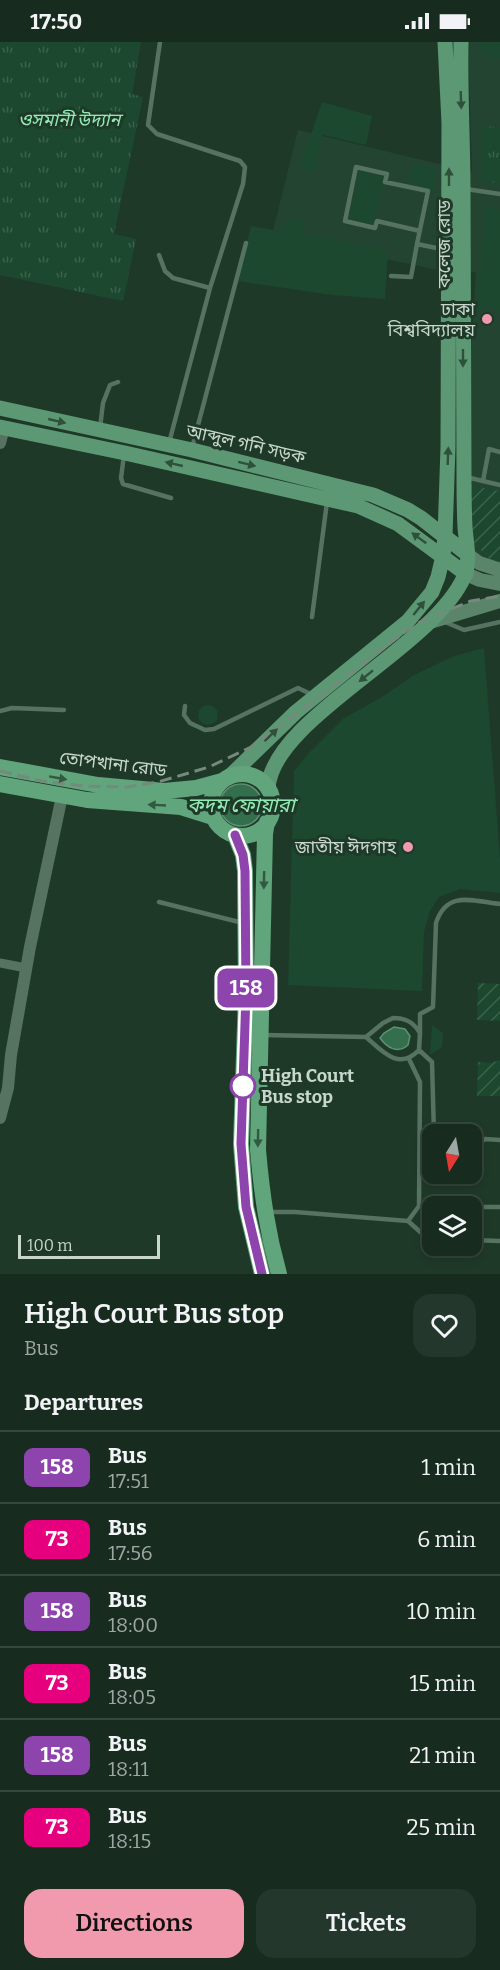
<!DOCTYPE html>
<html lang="en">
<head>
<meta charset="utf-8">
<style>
  body { margin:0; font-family:Bitter,"Noto Sans Bengali",serif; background:#24372c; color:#f1f3f6; height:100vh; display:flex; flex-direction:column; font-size:22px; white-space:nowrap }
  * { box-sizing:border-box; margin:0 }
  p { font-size:20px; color:#9ea7a4 }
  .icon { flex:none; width:33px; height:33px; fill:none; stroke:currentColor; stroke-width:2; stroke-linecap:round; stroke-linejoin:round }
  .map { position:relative; height:1232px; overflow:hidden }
  .details { display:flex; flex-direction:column; background:#172b1f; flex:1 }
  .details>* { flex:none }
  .badge { padding:0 12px; border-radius:9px; font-size:21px; line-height:39px }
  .needle { width:39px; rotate:191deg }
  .buttons { position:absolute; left:422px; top:1082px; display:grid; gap:12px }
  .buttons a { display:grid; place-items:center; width:60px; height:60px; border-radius:12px; background:#172b1f; box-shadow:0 3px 9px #0003,0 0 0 2px #36473d; font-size:30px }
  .scale { position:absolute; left:18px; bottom:15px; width:142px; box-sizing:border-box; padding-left:6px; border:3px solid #c7d7cc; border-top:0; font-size:16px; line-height:21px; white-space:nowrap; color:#c7d7cc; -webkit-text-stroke:4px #1f3929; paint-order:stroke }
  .map>.badge { position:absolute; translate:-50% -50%; box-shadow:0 0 0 3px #fff }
  h2 { padding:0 24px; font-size:22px; line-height:54px }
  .round { display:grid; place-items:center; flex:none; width:63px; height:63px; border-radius:18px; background:#24372c }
  .headline { display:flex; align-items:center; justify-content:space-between; height:102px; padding:0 24px }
  h1 { font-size:28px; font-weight:600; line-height:45px }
  .button { display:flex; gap:12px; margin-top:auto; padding:12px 24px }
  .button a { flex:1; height:69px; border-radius:18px; background:#f29aad; color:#111; font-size:24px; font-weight:600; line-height:69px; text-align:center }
  .button a+a { background:#24372c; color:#f1f3f6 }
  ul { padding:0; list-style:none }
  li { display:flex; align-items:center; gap:18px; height:72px; padding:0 24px; border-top:2px solid #36473d }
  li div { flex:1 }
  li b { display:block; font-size:22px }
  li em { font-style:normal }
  li .badge { min-width:66px; font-weight:700; text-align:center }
  .status { display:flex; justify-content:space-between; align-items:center; height:42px; padding:0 30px; background:#172b1f; direction:ltr }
  .status svg { height:16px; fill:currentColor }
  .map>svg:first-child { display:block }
</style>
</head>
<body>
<div class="status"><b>17:50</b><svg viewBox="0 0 49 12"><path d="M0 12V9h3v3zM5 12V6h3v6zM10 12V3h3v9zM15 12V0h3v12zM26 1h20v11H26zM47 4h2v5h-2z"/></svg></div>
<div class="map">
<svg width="500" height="1232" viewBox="0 0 500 1232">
  <defs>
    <pattern id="park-tufts" width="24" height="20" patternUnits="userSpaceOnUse" patternTransform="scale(1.5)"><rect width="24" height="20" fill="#1b482e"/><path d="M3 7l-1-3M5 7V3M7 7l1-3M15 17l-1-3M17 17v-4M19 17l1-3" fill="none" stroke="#3b624b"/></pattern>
    <pattern id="garden-furrows" width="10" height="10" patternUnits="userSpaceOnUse" patternTransform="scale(1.5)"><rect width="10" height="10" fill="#1b482e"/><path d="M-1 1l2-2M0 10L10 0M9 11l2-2" fill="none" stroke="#3b624b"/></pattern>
  </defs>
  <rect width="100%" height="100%" fill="#1f3929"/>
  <path fill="#234430" d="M468 0H500V521L484 519 471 507 470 324 476 230 433 227 272 193 298 88 472 130Z"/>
  <path fill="#1b482e" d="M322 60 372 74 366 103 323 93 314 130 299 127Z
    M413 122 437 128 432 152 408 147Z
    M359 129 385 135 374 183 349 177Z
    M485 164 500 167V269L477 265Z
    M288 175 304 178 303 190 388 210 385 257 332 253 238 239 251 184 284 190Z
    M484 606 500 816V851L460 847 439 855 430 869 424 890 422 949 288 943 294 729 306 714 343 677 382 655 414 633 454 614Z
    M198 673a10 10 0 1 1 20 0a10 10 0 1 1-20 0Z
    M432 983 443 991 442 1005 430 1013Z"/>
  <path fill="url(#park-tufts)" d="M0 0H141L132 52 143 55 114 192 136 197 123 259 0 233Z
    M480 0H500V16L481 12Z
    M481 83 500 86V141L481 140Z"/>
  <path fill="url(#garden-furrows)" d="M468 443 500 449V522L492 520 471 497Z
    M478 941 500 942V979L477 978Z
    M500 1018V1054H477L478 1020 491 1021Z"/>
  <path fill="#336f4c" stroke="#5f8e72" stroke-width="1.5" d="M220 763a21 21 0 1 1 42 0a21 21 0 1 1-42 0Z
    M394 985 405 987 410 994 408 1003C398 1012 387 1006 380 996L384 991Z"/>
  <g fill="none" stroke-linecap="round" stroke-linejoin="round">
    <path stroke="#567260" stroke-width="4.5" d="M160 0 148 83 157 92 240 119 245 125 243 142 210 246 169 401
      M466 147 500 152
      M417 202 428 149 385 140 387 132 356 125 345 179 375 186 377 179 420 189
      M159 213 165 229 173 236 210 246
      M391 234 411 235 417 202 446 208
      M100 386 103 361 110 343 118 340
      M192 406 246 201
      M124 413 121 436 123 442 171 456
      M466 435 500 443
      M483 439 489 407 500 410
      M312 575 327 460
      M445 580 464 588 500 580
      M185 664 184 673 190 681 205 688 214 687 298 646 313 653
      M0 669 12 666 64 668
      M159 860 243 881
      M393 976C406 976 413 980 420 991L419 1008C399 1029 383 1010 366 995L383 981Z
      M420 991V972L433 965 436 881C447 848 472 859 500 862
      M263 993 366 995
      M419 1008 432 1020 434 1092
      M409 1017 420 1040 419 1164
      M471 1116 480 1101 485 1097 500 1098
      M471 1165H500
      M270 1170H295L408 1179 427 1196H432
      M408 1179 419 1164H432
      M471 1198 500 1199"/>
    <path stroke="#567260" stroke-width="9" d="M0 921 26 926"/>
    <path stroke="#567260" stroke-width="12" d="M0 401 4 386
      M0 1076 8 1046 11 1013 30 905 62 754"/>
    <path stroke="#5a856a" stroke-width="14" d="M467 512 479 521 500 528
      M466 532 480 538 500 542
      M430 580 500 559"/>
    <path stroke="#5d9874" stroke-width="15" d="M0 366 192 408 373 453 408 468 421 476 467 512
      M0 385 125 411 358 464 398 482 466 532
      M230 734 296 670 408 579 432 550 438 535 443 514 445 494 448 405 449 81 445 0
      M268 747C271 677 432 607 464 535 471 520 466 501 465 485 464 467 464 449 464 431 463 337 464 243 463 150 463 100 460 50 461 0"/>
    <path stroke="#60a57b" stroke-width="16" d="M0 725 98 743 164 749 196 746 222 739
      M211 763a31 31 0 1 1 62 0a31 31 0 1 1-62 0Z
      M0 742 87 758 181 765 213 775
      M267 780 265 792 258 1108C262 1153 267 1189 279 1232
      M235 793 243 813 245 829 246 952 241 1102 246 1165 262 1232"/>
    <path stroke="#758a7d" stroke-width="3" stroke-dasharray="12 6" stroke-linecap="butt" d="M0 729 42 739 83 744 127 745 158 740 209 725 251 705 321 654 406 589 422 579 471 559 500 554"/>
  </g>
  <defs><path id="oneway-solid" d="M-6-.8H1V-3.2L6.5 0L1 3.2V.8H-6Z" transform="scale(1.5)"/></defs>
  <g fill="#2e513c">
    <use href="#oneway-solid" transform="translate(461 58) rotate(88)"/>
    <use href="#oneway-solid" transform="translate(449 135) rotate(-90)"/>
    <use href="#oneway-solid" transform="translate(463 316) rotate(90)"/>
    <use href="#oneway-solid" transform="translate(57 379) rotate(13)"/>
    <use href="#oneway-solid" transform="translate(448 414) rotate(-88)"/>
    <use href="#oneway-solid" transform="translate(174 422) rotate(-167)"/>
    <use href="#oneway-solid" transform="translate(247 422) rotate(14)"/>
    <use href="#oneway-solid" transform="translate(419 496) rotate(-144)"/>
    <use href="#oneway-solid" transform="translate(419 566) rotate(-51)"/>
    <use href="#oneway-solid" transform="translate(366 634) rotate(141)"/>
    <use href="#oneway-solid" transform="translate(271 693) rotate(-44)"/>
  </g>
  <g fill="#325942">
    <use href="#oneway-solid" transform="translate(58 736) rotate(10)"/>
    <use href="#oneway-solid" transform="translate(157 763) rotate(-177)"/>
    <use href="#oneway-solid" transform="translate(264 838) rotate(91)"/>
    <use href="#oneway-solid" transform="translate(258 1096) rotate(91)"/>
  </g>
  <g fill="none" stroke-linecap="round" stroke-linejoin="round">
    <defs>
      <path id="line" d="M235 793 243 813 245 829 246 952 241 1102 246 1165 262 1232"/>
    </defs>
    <use href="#line" stroke="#fff" stroke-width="14"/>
    <use href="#line" stroke="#8e44ad" stroke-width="9"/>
  </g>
  <g fill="#f29aad" stroke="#1f3929" stroke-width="2">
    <circle cx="487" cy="277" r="6"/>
    <circle cx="408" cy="805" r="6"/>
  </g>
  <circle fill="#fff" stroke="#8e44ad" stroke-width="3" cx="243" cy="1044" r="12"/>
  <g text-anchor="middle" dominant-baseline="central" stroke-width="6" stroke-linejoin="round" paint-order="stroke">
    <g font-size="18" font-style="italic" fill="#92ebb4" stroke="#1f3929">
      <text x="69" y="78">ওসমানী উদ্যান</text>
    </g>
    <g font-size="18" fill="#c7d7cc" stroke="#1f3929">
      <text transform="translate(444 202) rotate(-90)">কলেজ রোড</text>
      <text transform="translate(246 402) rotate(13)">আব্দুল গনি সড়ক</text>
      <text transform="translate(113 722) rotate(7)">তোপখানা রোড</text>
    </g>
    <g font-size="18" fill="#c7d7cc" stroke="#1f3929" text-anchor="end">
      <text x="475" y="267">ঢাকা<tspan x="475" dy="21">বিশ্ববিদ্যালয়</tspan></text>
      <text x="396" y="805">জাতীয় ঈদগাহ</text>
    </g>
    <g font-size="18" font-weight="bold" fill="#c7d7cc" stroke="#1f3929" text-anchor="start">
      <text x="261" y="1034">High Court<tspan x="261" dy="21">Bus stop</tspan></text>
    </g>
    <g font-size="20" font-style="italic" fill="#92ebb4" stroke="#1f3929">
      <text x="241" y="763">কদম ফোয়ারা</text>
    </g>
  </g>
</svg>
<div class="buttons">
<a><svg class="needle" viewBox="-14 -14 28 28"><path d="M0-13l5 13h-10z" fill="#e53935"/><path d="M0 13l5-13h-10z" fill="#9ea7a4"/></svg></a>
<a><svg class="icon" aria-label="layers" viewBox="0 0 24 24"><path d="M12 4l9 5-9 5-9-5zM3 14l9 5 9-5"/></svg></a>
</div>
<div class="scale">100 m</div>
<b class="badge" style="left:246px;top:946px;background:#8e44ad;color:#fff">158</b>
</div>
<section class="details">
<div class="headline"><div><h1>High Court Bus stop</h1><p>Bus</p></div><a class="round"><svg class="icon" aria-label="heart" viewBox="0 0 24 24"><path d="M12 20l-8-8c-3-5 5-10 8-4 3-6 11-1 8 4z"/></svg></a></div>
<h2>Departures</h2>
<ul>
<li><span class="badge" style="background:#8e44ad;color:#fff">158</span><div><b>Bus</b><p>17:51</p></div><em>1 min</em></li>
<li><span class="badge" style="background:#e6007e;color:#fff">73</span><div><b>Bus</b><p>17:56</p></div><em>6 min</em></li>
<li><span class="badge" style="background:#8e44ad;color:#fff">158</span><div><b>Bus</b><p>18:00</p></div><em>10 min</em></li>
<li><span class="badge" style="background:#e6007e;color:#fff">73</span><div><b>Bus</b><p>18:05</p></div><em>15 min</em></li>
<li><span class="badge" style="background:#8e44ad;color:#fff">158</span><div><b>Bus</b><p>18:11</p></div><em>21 min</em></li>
<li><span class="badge" style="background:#e6007e;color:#fff">73</span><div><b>Bus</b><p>18:15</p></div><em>25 min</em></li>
</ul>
<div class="button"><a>Directions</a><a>Tickets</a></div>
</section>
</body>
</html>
